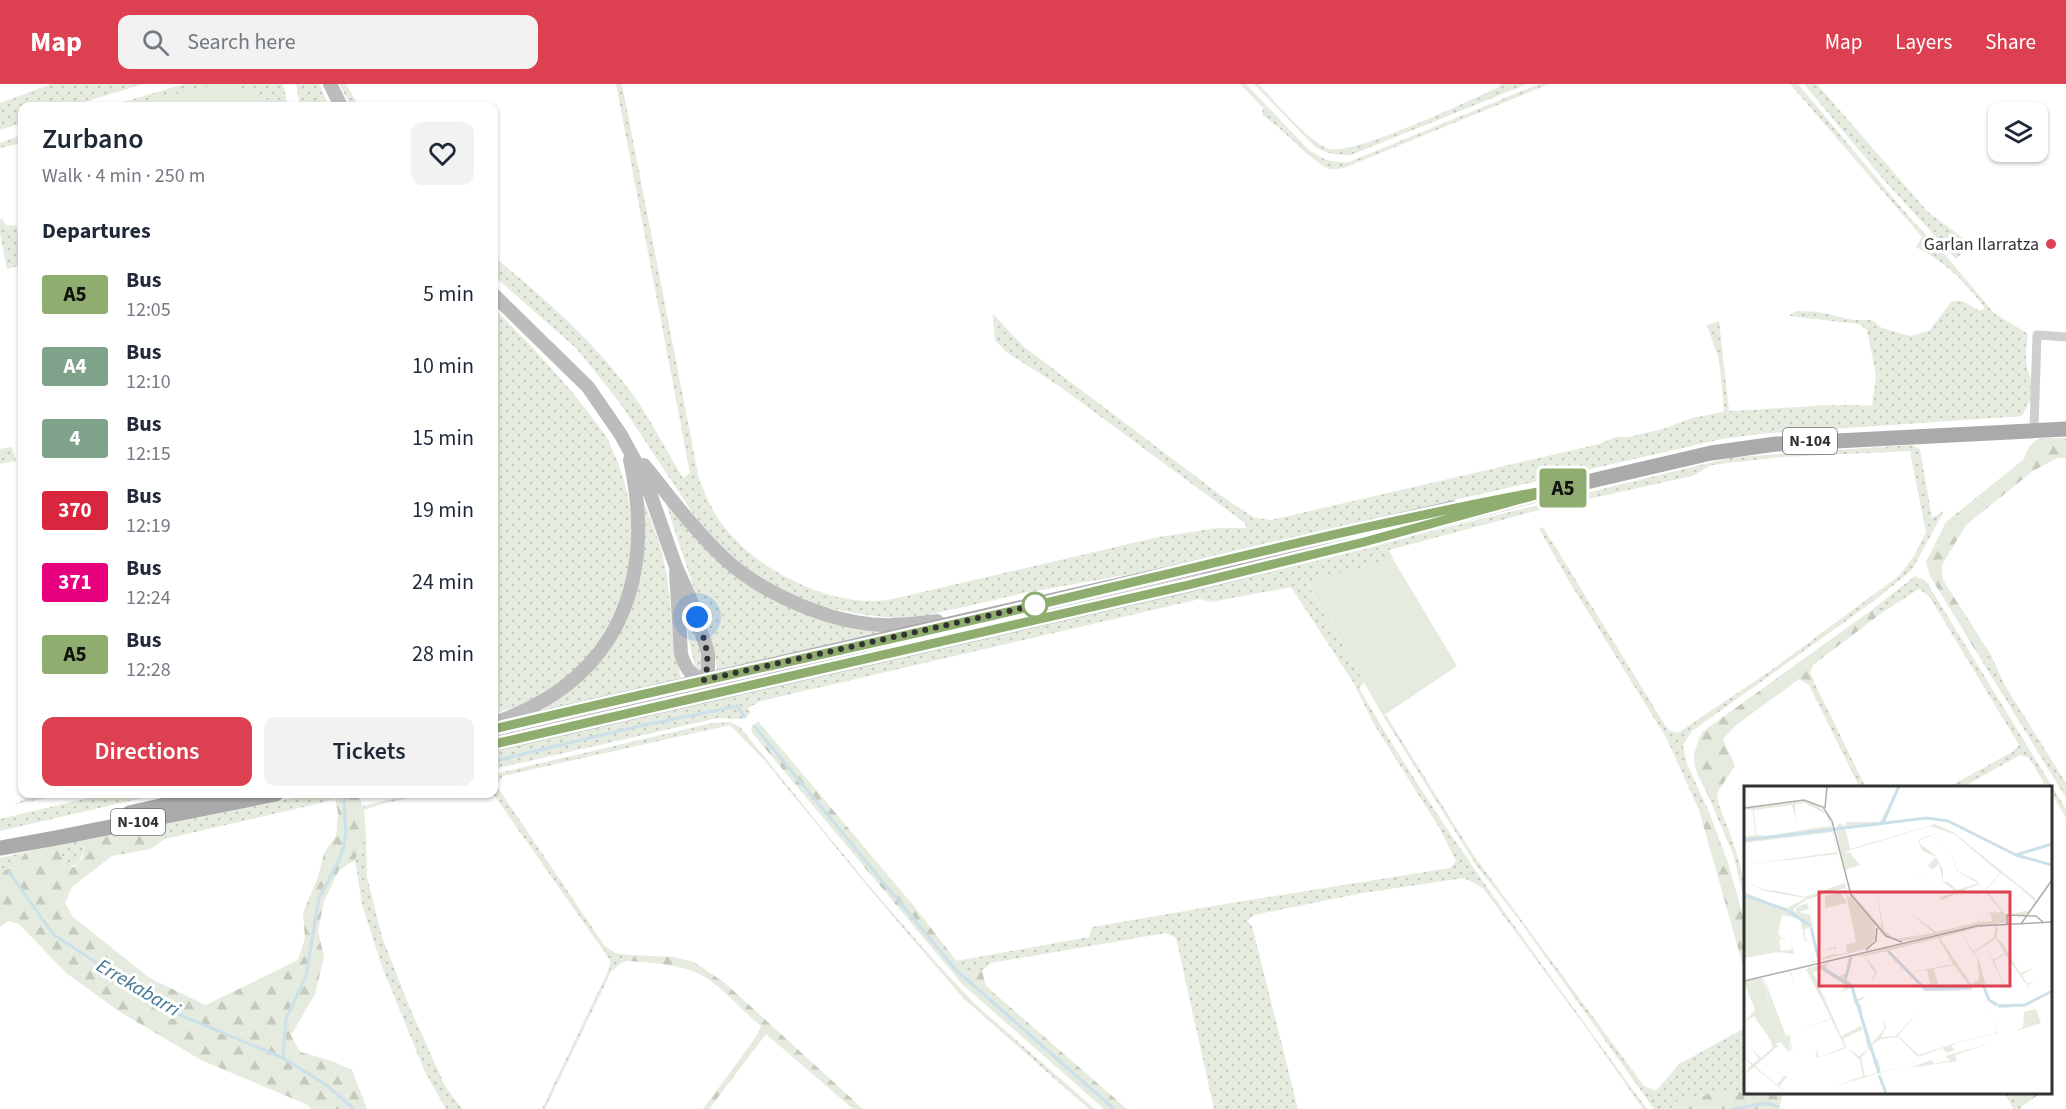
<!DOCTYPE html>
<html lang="en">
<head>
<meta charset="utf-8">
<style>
  body { margin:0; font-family:"Source Sans 3",sans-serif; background:#f2f2f3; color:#1f2937; height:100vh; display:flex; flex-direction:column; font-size:22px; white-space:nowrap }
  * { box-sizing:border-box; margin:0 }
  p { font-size:20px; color:#747a83 }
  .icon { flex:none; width:33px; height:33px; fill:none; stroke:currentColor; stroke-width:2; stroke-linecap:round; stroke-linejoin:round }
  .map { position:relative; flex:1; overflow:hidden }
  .drawer { position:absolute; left:18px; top:18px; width:480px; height:696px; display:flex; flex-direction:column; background:#fff; border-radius:12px; box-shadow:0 2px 4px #0004 }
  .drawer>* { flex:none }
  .badge { padding:0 12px; border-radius:4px; font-size:21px; line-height:39px }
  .buttons { position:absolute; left:1988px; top:18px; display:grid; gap:12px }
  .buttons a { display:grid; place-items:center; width:60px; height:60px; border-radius:12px; background:#fff; box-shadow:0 2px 4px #0004; font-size:30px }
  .you { position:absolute; width:30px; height:30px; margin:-15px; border:4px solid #fff; border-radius:50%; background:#1a73e8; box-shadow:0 0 0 9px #1a73e833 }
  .map>.badge { position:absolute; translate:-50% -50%; box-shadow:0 0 0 3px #fff }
  h2 { padding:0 24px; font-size:22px; line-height:54px }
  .round { display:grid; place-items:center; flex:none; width:63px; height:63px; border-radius:12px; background:#f2f2f3 }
  .summary { display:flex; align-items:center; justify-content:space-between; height:102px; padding:0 24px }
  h1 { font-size:28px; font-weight:600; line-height:45px }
  .primary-button { display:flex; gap:12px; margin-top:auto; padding:12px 24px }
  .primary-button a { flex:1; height:69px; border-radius:12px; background:#dd4051; color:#fff; font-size:24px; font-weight:600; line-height:69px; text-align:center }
  .primary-button a+a { background:#f2f2f3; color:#1f2937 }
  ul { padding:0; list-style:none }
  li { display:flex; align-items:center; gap:18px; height:72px; padding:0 24px }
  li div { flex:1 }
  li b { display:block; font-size:22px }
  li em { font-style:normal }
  li .badge { min-width:66px; font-weight:700; text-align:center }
  header { display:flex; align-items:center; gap:36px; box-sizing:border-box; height:84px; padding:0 30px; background:#dd4051; color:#fff }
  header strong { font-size:28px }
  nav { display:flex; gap:33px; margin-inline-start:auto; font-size:21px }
  .search { width:420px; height:54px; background:#f2f2f3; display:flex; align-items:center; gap:15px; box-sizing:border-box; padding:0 21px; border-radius:12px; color:#747a83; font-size:22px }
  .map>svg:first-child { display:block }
</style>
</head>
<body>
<header>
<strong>Map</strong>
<div class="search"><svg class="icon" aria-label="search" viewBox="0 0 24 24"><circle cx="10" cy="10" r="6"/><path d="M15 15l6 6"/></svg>Search here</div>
<nav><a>Map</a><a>Layers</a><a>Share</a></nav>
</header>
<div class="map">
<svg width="2066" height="1025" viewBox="0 0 2066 1025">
  <defs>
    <pattern id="grass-dots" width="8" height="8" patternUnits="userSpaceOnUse" patternTransform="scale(1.5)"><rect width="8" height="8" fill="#e5ebde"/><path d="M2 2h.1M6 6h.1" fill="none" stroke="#c5cabf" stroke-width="1.8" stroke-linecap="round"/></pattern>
    <pattern id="forest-firs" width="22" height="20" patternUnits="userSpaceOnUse" patternTransform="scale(1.5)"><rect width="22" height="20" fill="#e5ebde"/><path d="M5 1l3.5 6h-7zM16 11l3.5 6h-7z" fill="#c5cabf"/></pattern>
  </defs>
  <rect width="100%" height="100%" fill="#fff"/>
  <path fill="url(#grass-dots)" d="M51 0H143L72 22H22V39L0 46V19Z
    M184 0H283L288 22H273L262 11 110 22Z
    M296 0H319L329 22H300Z
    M339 0H346L359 22H351Z
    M616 0H622L699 395C706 412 713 429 725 444 759 487 832 524 888 516L1159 453 1217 444H1246L1245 439 1059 302 1005 267 995 256 993 230 1023 262 1227 416 1255 434 1271 436 1599 360 1615 353H1628L1663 345 1692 334 1723 328 1724 324 1719 275 1707 241 1719 237 1729 327C1775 326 1827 318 1872 322L1876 291 1867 246 1859 240 1789 232 1796 227 1819 228 1853 236H1872L1882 244 1910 252 1929 247 1952 217H1962L1980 227 1985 224C1963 196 1948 180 1916 163L1922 153 1790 0H1798L1910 134 1948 174 1994 229 2028 250C2026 265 2023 284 2033 297V311L2022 332 1759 350 1722 355 1131 490 1024 509 928 531 894 534 859 530 820 522 794 512 757 493 724 466 698 437 620 319 576 264 494 192V173C545 214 598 261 636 315 653 340 667 368 683 394L690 389Z
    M1240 0H1246L1309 66C1323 76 1332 79 1349 78L1539 0H1549L1344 84C1340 84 1334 86 1330 85 1314 81 1281 42 1262 31L1263 24Z
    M1254 0H1258C1272 14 1313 62 1330 65 1358 70 1468 17 1499 3L1500 0H1527L1351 71C1337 71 1327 70 1315 63Z
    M1804 0H1817L1928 128 1971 160 1956 175 1883 95Z
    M22 51V59L0 64V59Z
    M2 135 7 142 16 141 22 171V181L7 185 0 149V136Z
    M494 224C527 258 560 291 588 328 594 337 602 345 607 354 642 422 641 497 596 560 585 575 571 592 555 603 536 616 516 623 494 630Z
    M1912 361 1920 365 1932 434 1944 427 1912 486 1874 517 1692 647 1683 661 1687 680 1709 728 1699 726 1667 655 1572 502 1539 445 1543 443 1668 646 1678 649 1773 585 1900 491 1914 472 1926 448 1910 367 1781 373 1712 381 1692 392 1539 426 1389 466 1393 475 1307 499 1364 598 1359 604C1444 751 1547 887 1647 1025H1643L1587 945 1483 804 1464 794 1363 809 1254 831 1247 837 1252 842 1298 1025H1214L1176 854 1166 849 991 879 982 887 966 889 956 877 1089 853 1092 843 1243 817 1450 784 1456 777 1440 745 1375 642 1353 598 1291 503 1211 518 1200 515 761 617 748 624 751 629 743 635 718 634 494 685V668L1122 524 1671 388 1734 373Z
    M12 363 16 377 0 380V365Z
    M643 415 660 461 667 491 675 568 681 594 543 626 563 612 586 591 629 526 641 493 644 467 641 418Z
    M665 417H667L690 449 719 477 778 517 812 533 885 547 717 586 713 562Z
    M1915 492 1926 497 2066 725V734L2050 707V704H2047L2029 674 2020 671 1961 704H1947L2012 668 2019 661 1929 512 1919 505 1883 528 1873 525Z
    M686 519 702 576 700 588 696 586 689 558 683 520Z
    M1991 571 2004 600 2066 699V714L1982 577Z
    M1815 600 1866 704H1860L1809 601Z
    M1386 631 1472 769 1644 1002 1656 1007 1679 980 1745 944V1007L1680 1014 1671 1025H1654L1517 833 1476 781 1383 632Z
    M730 638 740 643C816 736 891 833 975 920L1095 1025H1089L963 914 873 809 765 677 730 641 503 692 496 701 604 861 615 869 630 871 627 877 621 879 611 888 545 1025H542L609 885 610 876 493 710 494 690 712 639Z
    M1707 709H1717L1718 718C1730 751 1745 782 1745 818L1733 770Z
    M39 710H65L12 721C23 717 27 712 39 710Z
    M105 710H160L0 747V735Z
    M313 710H334V716L165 755 162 741Z
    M414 710H428L381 720 364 726 363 722Z
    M366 750 367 793 382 853 410 924 445 1002 462 1025H446L425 988 381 880 362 820 355 776Z
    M84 756C83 771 82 782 65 784L58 761Z
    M26 768 16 782 0 788V774Z
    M2005 1009H2013L2022 1025H2013Z"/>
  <path fill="url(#forest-firs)" d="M2066 354V374H2057L2033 387 1966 441 1942 481 1943 496 1991 571 1982 577 1930 492 1926 478 1946 438 2024 375C2033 349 2042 355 2066 354Z
    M1873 525 1883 528 1813 581 1810 588 1815 600 1809 601 1799 595 1735 642 1723 655 1735 682 1717 709H1707C1693 681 1689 678 1702 648Z
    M758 637 913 821 966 889 982 887 986 902 1127 1025H1104L963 901 753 650 751 644Z
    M334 710H358L364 726 366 750 355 776 339 786 324 817 318 847 324 873 315 910 291 951 300 968 332 977 352 986 367 1025H311L308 1021 201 976 120 928 66 889 19 840 9 837 0 843V788L16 782 26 768 58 761 65 784 74 783 83 774 84 756 162 741 165 755 150 765 112 772 72 803 65 819 72 832 151 895 206 921 298 876 305 854 303 829 319 790 324 769 336 752 338 729Z
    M1699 726 1709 728 1727 776 1745 839V889Z
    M630 871 674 873 694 878 725 899 863 1025H853L766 950 709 1025H703L756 953 761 942C743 928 727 908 708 895 686 880 653 879 627 877Z
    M1745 1007V1008L1783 1009 1779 1025H1671L1680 1014Z
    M2013 1009H2037L2038 1011 2021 1023Z"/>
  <path fill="#e5ebde" d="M229 0 262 11 273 22H121L210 2Z
    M1393 475 1457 582 1383 632 1307 498Z"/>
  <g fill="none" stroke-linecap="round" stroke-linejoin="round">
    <path stroke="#cce0ea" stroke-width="3" d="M754 642 955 885 1114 1025
      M494 677 635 643 737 622 745 633
      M9 788 53 850 168 926 283 974 325 1000 354 1025
      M283 974 286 935 306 892 319 814 340 774 344 761 346 749 344 716 349 710
      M1733 1025 1767 1019 1778 1023"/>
    <path stroke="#cfcfcf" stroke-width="9" d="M2034 345 2037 251 2066 253"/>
    <path stroke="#bcbcbc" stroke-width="14" d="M330 0 341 22
      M494 211 588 303 621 351 645 395 676 483 690 514 708 569V585L704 596 697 602
      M644 381C670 413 695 447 725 475 763 510 830 539 883 541 901 542 920 539 937 537
      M676 488 681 570C686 586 692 593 708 598
      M494 639C617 597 657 498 630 376"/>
    <path stroke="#aaa" stroke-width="15" d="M494 645 1453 424
      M494 660 1188 501 1364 457 1565 403 1711 369 1776 360 2066 345
      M129 729 214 710
      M0 764 56 754 276 710"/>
  </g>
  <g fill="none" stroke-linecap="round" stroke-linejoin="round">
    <defs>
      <path id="line" d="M494 645C662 605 831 569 999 530 1188 486 1375 437 1565 403L1364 458 1188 501 494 660"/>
    </defs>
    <use href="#line" stroke="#fff" stroke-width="14"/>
    <use href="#line" stroke="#8ead6e" stroke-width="9"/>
    <path stroke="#323232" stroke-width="6" stroke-dasharray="0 10.8" d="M697 533C704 555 712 574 704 596L1040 520 1035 521"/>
  </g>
  <circle fill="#dd4051" stroke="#fff" stroke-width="2" cx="2051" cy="160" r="6"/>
  <circle fill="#fff" stroke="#8ead6e" stroke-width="3" cx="1035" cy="521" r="12"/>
  <g text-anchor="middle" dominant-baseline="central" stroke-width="6" stroke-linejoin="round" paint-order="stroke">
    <g fill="#fff" stroke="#707070" stroke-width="1.5">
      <rect x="1783" y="344" width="54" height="26" rx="4.5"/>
      <rect x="111" y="725" width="54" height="26" rx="4.5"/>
    </g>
    <g font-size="16" font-weight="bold" fill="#323232">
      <text x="1810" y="357">N-104</text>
      <text x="138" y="738">N-104</text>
    </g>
    <g font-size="18" fill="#323232" stroke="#fff" text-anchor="end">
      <text x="2039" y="160">Garlan Ilarratza</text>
    </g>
    <g font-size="20" font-style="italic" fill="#437691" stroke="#fff">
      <text transform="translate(138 904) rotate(31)">Errekabarri</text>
    </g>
  </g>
  <g transform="translate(1744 702)">
    <rect width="308" height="308" fill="#fff"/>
    <path d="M61 15 75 20 85 30 99 90 94 68 0 79 93 66 88 46 0 57V51L11 49 9 25 0 22ZM61 17 82 28 87 40 71 42 84 45 1 55 21 49H12L10 24 48 19 52 34 51 18ZM191 38 209 46 291 112 292 116 282 130 266 128 286 124 291 115 280 106 264 125 280 105 257 87 242 104 262 129V136L160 155 142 149 106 107 92 44H102L106 63ZM186 40 210 48 256 87 241 104 232 94 214 85 206 63 213 85 234 97 213 104 204 96 199 95V84L191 69 176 58V54L186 50 202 57 186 49 176 53 175 55V58L179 65 192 71 184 79 188 84 195 78 199 96 213 106 196 111 167 83 198 114 235 98 258 126 240 127 247 128 248 135 235 136 234 128V136L192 146 167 127 190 147 151 153 140 144 132 103 138 142 107 106 105 99 119 95 104 99 101 84 116 79 105 66H100ZM0 95 21 104 34 105 61 111 101 97 104 112 106 110 131 138 132 152 123 163 64 177 92 167 91 163 79 164 92 161V167L90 169 103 167 102 159 112 156 101 102 62 114 50 122V125L54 127 51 122 63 117 65 123 55 126 66 129 69 139 60 144 62 155 68 154 61 156 56 133 38 129 34 146 37 152H42L35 154 37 165 48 163 46 151 50 168 34 166 33 140 39 124 62 112 21 105ZM252 139 254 145 252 151 259 158 276 187 291 181 278 189 283 198 293 194 284 199 286 204 261 168 250 175 264 208 242 161 249 174 261 167 252 152 230 167 236 177 241 197 240 201 233 173 217 147 230 166 250 151 251 140H239L196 152 227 198 236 193 237 198 227 202 210 179 190 183 195 202H187L183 184 163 187 209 178 194 152 143 165 163 189 180 204H221L238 203H239L253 247 213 257 207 260 211 264 202 267 199 262 177 270 174 271 154 251 137 253 125 261 140 243V234L142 241 137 251 152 250 175 224 154 250 175 269 215 256 251 247 252 245 239 203H238L225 204 211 205H181L164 190 142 165 121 170 133 186 125 201 131 187 120 170 108 171 235 140ZM66 179 97 250 117 240 119 243 99 253 103 262 115 270 125 262 117 272 121 290 133 287V270L137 286 179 274 92 300 119 290 116 274 102 261 100 263 73 272 71 262 75 271 101 261 87 233 57 244 87 232 62 183 46 184 51 198 45 185 18 191 26 217 19 215 18 220 23 223 27 220 36 240 30 244H37L45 252 46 267 36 256 30 259 10 230 0 237 11 224 0 196 11 192 52 183H64Z" fill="#e5ebde" fill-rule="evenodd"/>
    <path d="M154 0 139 39 92 44 95 37 101 40 102 36H136ZM71 42 85 44 12 55 0 54ZM144 165 182 202 236 199 233 173 246 214 262 221 283 219 261 222 251 219 244 214 239 201 181 204ZM105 171 108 175 102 194 107 197 112 213 123 210 114 216 118 221V229L123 246 125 260H128L132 272 123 261 116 223 110 217 107 202 95 207 103 200 76 183 71 186 64 182 85 177 81 183 94 191 102 187ZM19 190 42 250 46 249 49 271 45 252H41L37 244H29L36 240 27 220 23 223 18 220 19 214 26 217ZM292 223 297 237 270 246 279 241 280 226ZM22 244 30 259H35L11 280 33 299 40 290 29 284 43 291 35 300 42 307 10 281 0 289 7 279 0 271 9 278 15 273 7 262 17 272 29 261ZM247 257 211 269 213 275 165 282 187 274 190 278 206 274 201 270Z" fill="#e5ebde"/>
    <path d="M0 106 40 122 33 140 34 166 0 172Z" fill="#e5ebde"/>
    <path d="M96 106 103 117 81 122V110Z" fill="#e5ebde"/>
    <path fill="none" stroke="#cce0ea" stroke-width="3" d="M139 37 155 0M0 54 182 32 204 35 272 69 308 58M272 69 308 79M0 109 43 124M44 125 67 140M67 141 74 171M144 165 181 203 228 202M76 180 108 201 135 287M101 195 107 171M240 201 245 214 253 219M254 220 281 219 308 205M135 289 142 307"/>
    <path fill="none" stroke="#adadad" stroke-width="1.5" d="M0 22 60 14 79 21 88 35 107 109 142 150 158 156M81 22 83 0M263 138V129L292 130 300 137M277 138 308 94M122 164 132 155 133 142M0 195 233 140 308 136"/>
    <path fill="#dd4051" fill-opacity="0.15" stroke="#dd4051" stroke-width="3" d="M75 106H266V200H75Z"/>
    <rect width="308" height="308" fill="none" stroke="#323232" stroke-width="3"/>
  </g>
</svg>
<div class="buttons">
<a><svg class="icon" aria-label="layers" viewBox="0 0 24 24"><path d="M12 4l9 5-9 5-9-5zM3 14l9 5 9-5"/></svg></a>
</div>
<div class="you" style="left:697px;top:533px"></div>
<b class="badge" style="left:1563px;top:404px;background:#8ead6e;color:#111">A5</b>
<section class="drawer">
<div class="summary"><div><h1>Zurbano</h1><p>Walk · 4 min · 250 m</p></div><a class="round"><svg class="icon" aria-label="heart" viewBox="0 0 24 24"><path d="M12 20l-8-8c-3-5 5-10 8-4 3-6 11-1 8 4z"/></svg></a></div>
<h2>Departures</h2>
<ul>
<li><span class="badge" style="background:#8ead6e;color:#111">A5</span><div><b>Bus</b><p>12:05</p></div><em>5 min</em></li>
<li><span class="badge" style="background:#7ea28a;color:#fff">A4</span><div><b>Bus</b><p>12:10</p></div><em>10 min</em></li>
<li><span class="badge" style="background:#7ea28a;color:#fff">4</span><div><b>Bus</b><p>12:15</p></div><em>15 min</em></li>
<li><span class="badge" style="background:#d7263d;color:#fff">370</span><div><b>Bus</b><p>12:19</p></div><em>19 min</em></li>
<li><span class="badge" style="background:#e6007e;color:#fff">371</span><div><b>Bus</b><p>12:24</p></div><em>24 min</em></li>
<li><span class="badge" style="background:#8ead6e;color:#111">A5</span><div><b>Bus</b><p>12:28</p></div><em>28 min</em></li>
</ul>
<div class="primary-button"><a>Directions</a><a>Tickets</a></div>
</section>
</div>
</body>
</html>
